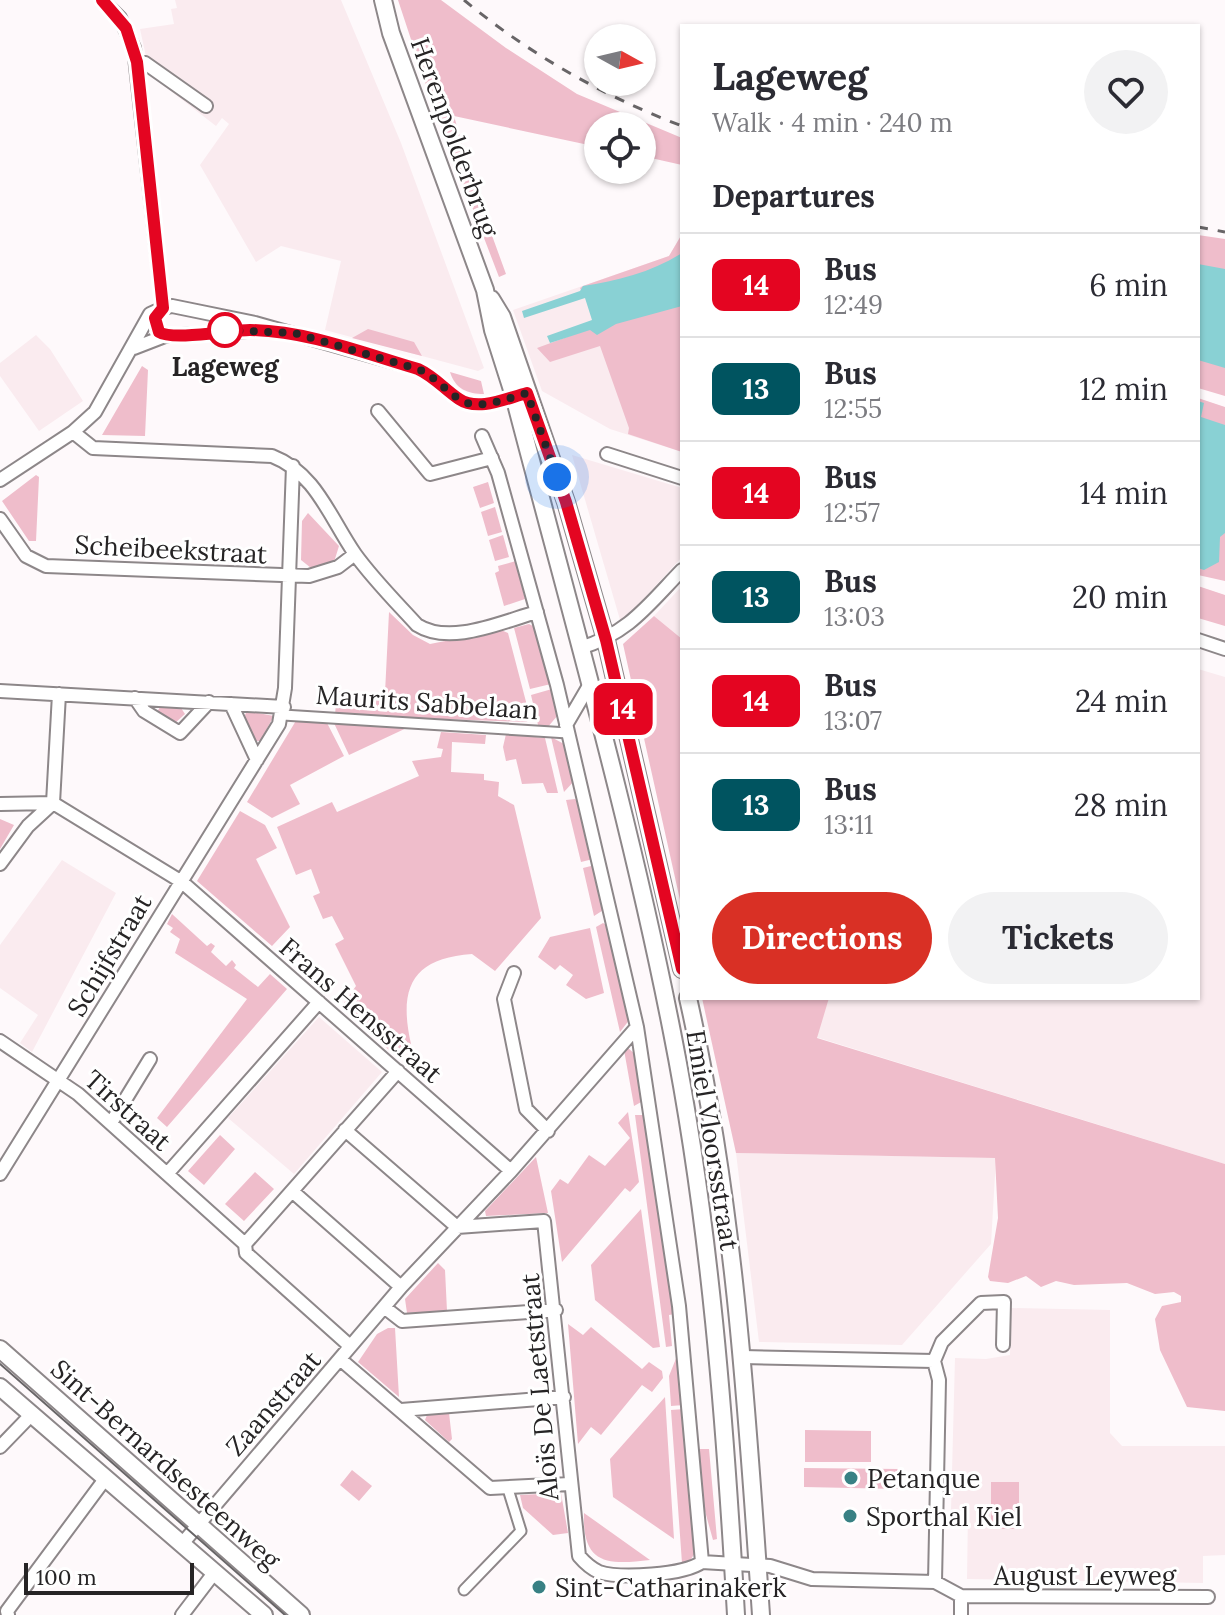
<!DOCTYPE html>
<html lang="en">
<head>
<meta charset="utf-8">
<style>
  body { margin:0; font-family:Lora,serif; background:#f2f2f3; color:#2b2b33; height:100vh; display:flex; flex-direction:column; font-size:30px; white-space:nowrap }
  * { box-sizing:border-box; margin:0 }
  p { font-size:26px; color:#7c7c81 }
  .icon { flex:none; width:44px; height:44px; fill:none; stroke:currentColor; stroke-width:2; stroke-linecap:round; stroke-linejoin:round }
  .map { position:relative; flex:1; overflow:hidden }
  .details { position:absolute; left:680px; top:24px; width:520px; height:976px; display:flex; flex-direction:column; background:#fff; border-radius:0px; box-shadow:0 2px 6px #0004 }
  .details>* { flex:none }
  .badge { padding:0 16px; border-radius:12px; font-size:28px; line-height:52px }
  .needle { width:52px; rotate:98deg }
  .buttons { position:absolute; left:584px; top:24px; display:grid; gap:16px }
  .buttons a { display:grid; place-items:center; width:72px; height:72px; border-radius:50%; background:#fff; box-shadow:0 2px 6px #0004; font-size:40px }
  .scale { position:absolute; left:24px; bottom:20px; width:170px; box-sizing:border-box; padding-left:8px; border:4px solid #262425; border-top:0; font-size:22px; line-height:28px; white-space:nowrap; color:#262425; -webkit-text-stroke:6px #fff; paint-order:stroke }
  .you { position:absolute; width:40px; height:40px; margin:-20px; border:6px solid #fff; border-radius:50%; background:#1a73e8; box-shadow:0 0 0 12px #1a73e833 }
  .map>.badge { position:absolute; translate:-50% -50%; box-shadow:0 0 0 4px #fff }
  h2 { padding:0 32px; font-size:30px; line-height:72px }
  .round { display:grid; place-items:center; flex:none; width:84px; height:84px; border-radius:42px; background:#f2f2f3 }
  .headline { display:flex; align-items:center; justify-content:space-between; height:136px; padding:0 32px }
  h1 { font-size:38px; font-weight:700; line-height:60px }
  .button { display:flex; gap:16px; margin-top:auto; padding:16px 32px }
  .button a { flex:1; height:92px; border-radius:48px; background:#d93025; color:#fff; font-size:32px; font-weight:700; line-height:92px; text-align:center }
  .button a+a { background:#f2f2f3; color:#2b2b33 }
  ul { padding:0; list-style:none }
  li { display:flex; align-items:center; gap:24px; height:104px; padding:0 32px; border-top:2px solid #e1e1e2 }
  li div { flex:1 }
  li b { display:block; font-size:30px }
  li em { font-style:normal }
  li .badge { min-width:88px; font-weight:700; text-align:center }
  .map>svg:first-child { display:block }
</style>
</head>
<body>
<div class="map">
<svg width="1225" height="1615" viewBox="0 0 1225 1615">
  <rect width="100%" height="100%" fill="#fef9fb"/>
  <path fill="#faebef" d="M175 0H341L401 143 484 368 478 371 325 330 341 261 281 246 256 262 200 165 229 124 222 118 216 126 150 75 140 29 174 24 171 9 177 8Z
    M682 234V452L610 429 542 391 513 310 669 256Z
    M36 335 50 349 83 401 39 431 0 376V363Z
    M572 455 682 488V557L627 617 623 630Z
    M682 586V639L654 616Z
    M1198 669 1225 677V1164L816 1037 829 998H1198Z
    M62 860 116 893 32 1052 20 1043 38 1015 0 988V945Z
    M319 1017 382 1072 294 1174 228 1118Z
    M736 1153 996 1158 991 1244 902 1345 759 1342Z
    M1011 1308 1110 1310V1433L1122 1446H1225V1555L1203 1556V1583L967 1579 968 1511 951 1510 955 1358 986 1359 1010 1355Z"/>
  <path fill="#efbdcb" d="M398 0H441L506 48 577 94 682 138V165L642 156V126H598V147L454 116 474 186 506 274 499 277 431 100Z
    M682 234V264L585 298 580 288 583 286 669 256Z
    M1198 235 1225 239V278L1198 273Z
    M682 295V452L628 434 629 428 600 346 550 362 537 348Z
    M368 329 414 342 422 356 352 338Z
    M1198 338 1225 346V396L1198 388Z
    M142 366 148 370 145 436 102 435Z
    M450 372 481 381 484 394C468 394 455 389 450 372Z
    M1198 398 1225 407V581L1198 575Z
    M36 475 39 477 36 541H29L2 501Z
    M488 482 494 503 480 508 473 487Z
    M495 507 502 532 488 536 481 512Z
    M308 513 339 546 334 562 311 568 301 560 302 521Z
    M503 535 509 557 495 561 489 540Z
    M516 561 525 599 504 606 495 573 499 571 498 566Z
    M1198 586 1225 595V626L1198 618Z
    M389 612 413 635 430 644 501 630 508 633 530 717 527 722 335 715 337 691 385 693Z
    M654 616 682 639V909L623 644Z
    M529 624 535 627 551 684 530 689 514 628Z
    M552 689 558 715 547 728 538 725 531 695Z
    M160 707 181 708 185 714 174 724 157 712Z
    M247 711 274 716 260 741H253L243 719Z
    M297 719 326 721 344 756 290 785 300 804 272 818 247 802Z
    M333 721 413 725 349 755Z
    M441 732 486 735 485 744 452 742 451 772 484 774V780L499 782 498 796 514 805 541 918 495 971 472 954C413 958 398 987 411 1044L398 1058 341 1007 356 986 335 944 344 939 332 916 323 919 313 896 320 893 311 869 296 875 277 827 332 802 337 812 419 776 412 761 441 757 443 749 437 748Z
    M506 734 545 738 558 793H547L543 783 522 784 516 759 506 761 503 747Z
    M551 737 564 744 575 780 564 792Z
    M575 799 580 804 593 859 581 862 566 800Z
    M240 811 265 825 277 848 256 859 290 927 272 946 197 881Z
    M0 819 14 825 0 849Z
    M595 865 605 909 594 916 583 868Z
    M172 914 207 946 211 943 215 946 211 952 226 966 232 960 236 965 234 968 258 987 270 974 287 989 167 1127 157 1118 247 999 175 953 180 939 170 932 173 928 167 924Z
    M603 923 608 926 630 1019 620 1032 596 927Z
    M590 928 604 993 586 999 566 985 573 975 560 965 555 970 538 957 550 937Z
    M702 998H829L817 1038 1225 1164V1411L1187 1407 1160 1350 1155 1319 1162 1306 1181 1302V1296L1174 1292 1155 1294 1127 1283 1074 1285 1056 1281 1041 1287 1026 1276 1008 1283 990 1281 988 1277 998 1218 995 1158 736 1153Z
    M628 1048 636 1055 643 1101 634 1106 624 1050Z
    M628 1112 639 1182 630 1192 625 1188 562 1262 551 1191 560 1179 568 1184 589 1155 605 1166 630 1138 618 1123Z
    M635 1115H645L675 1314 669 1315 672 1346 666 1347Z
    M220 1135 235 1149 204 1185 188 1171Z
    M536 1157 548 1213 486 1216 485 1211Z
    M255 1172 274 1189 244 1221 225 1204Z
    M641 1209 660 1347 653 1348 595 1300 591 1265Z
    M438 1263 445 1270 447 1311 407 1313 405 1299Z
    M568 1324 583 1335 591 1327 642 1369 649 1362 662 1371 663 1378 652 1392 642 1385 601 1435 591 1427 578 1444Z
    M388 1328H395L399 1397 358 1362 377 1334Z
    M679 1351 684 1405 671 1406 669 1376Z
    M665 1397 674 1539 613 1497 610 1459Z
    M684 1409 695 1553 689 1562 682 1563 671 1410Z
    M449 1413 452 1439 449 1442 425 1420 427 1415Z
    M805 1430 871 1431V1462H805Z
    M699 1449H709L717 1539 713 1540 703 1504Z
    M804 1468 899 1469 898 1489 804 1487Z
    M352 1470 372 1486 359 1501 340 1485Z
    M991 1482H1019V1529H991Z
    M561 1493 568 1533 553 1535 523 1508 520 1495Z
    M584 1513 650 1560C608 1565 582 1565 584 1513Z"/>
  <path fill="#89d1d4" d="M682 253V306L616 324 597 335 590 330 550 343 547 336 592 320 585 298 524 318 522 311 580 291 583 286C617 281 652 272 682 253Z
    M1198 264 1225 269V368L1198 360Z
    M1198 401 1204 403 1201 417 1225 425V533L1220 537 1219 562 1204 570 1198 568Z"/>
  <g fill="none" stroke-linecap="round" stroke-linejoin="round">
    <defs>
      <path id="pedestrian" d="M283 715 568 733
        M464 1590 521 1531 508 1489"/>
      <path id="minor" d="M102 0 120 18 134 48 163 308
        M137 62 145 63 206 106
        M163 308 172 306 255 323 418 369C435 377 444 390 459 399 478 411 503 399 522 394
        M134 348 165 336 266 330
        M378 411 430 474 492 458
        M73 432 93 448 272 456C316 473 330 518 355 554 373 579 396 602 417 625 450 646 501 622 537 612
        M482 436 498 473 557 685 637 1027 679 1306 702 1562 770 1566 812 1579 935 1582 961 1596 1208 1597
        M607 454 682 478
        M0 480 73 432 95 412 150 314 163 308
        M0 519 26 556 46 566 309 576 338 567 355 554
        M1198 640 1225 649
        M580 648C629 633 648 605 682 570
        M0 691 284 707
        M135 698 144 711 180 733 209 702
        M231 704 257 760
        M566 725 590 684
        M0 804 53 803 182 882 511 1171
        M0 864 28 826 53 803 59 694
        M514 973 504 999 526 1109 548 1131
        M0 1041 78 1094 245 1244
        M111 1123 150 1059
        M345 1130 457 1227 544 1221 579 1556C585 1563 590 1568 599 1572 621 1579 684 1575 702 1562
        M0 1174 279 724 285 688 293 466
        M167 1174 319 1002
        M292 1191 401 1287
        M245 1244 398 1071
        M245 1244 246 1253 350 1346
        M384 1307 402 1321 556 1310
        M743 1357 934 1361
        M340 1359 490 1488 570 1484
        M401 1410 564 1397
        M0 1447 31 1415
        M181 1545 401 1287 511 1171 637 1027
        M935 1582 939 1380 934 1361 942 1342 981 1303 1004 1302 1003 1345
        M8 1615 7 1611 105 1479
        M182 1615 214 1573
        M961 1615V1596"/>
      <path id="tertiary" d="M383 0 391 33 485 290 493 330 514 396C569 607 630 818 672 1032 710 1224 725 1420 736 1615
        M491 299 502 317 566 502 606 640 682 969
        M688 998C734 1201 747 1408 761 1615
        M0 1349 301 1615
        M0 1387 264 1615"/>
    </defs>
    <use href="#pedestrian" stroke="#8d8789" stroke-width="13"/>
    <use href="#minor" stroke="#8d8789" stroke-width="16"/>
    <use href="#tertiary" stroke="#8d8789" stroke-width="20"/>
    <use href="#pedestrian" stroke="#fff" stroke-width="9"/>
    <use href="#minor" stroke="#fff" stroke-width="12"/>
    <use href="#tertiary" stroke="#fff" stroke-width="16"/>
    <path stroke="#686567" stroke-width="2" d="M0 1364 285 1615"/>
    <path stroke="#686567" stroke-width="3" stroke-dasharray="10 10" stroke-linecap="butt" d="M464 0C529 54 603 96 682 126
      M1198 227 1225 232"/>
  </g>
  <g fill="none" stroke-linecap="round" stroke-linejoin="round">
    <defs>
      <path id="line" d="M102 0 126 28 137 62 163 308 155 318 159 332C173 341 230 330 250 330 308 331 363 353 418 369 435 377 444 389 459 399 478 412 507 398 527 393L566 502 606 640 682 969"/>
    </defs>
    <use href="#line" stroke="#fff" stroke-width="18"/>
    <use href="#line" stroke="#e40521" stroke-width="12"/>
    <path stroke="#262425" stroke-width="8" stroke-dasharray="0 14.4" d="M225 330 294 333 418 369C435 377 444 389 459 399 478 412 507 398 527 393L557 477"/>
  </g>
  <circle fill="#fff" stroke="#e40521" stroke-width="4" cx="225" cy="330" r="16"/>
  <g fill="#388184" stroke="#fff" stroke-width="3">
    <circle cx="851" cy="1478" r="8"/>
    <circle cx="850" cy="1516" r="8"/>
    <circle cx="539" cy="1587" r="8"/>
  </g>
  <g text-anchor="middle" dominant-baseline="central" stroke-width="6" stroke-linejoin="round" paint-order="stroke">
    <g font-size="26" fill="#262425" stroke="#fff">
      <text transform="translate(455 137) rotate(70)">Herenpolderbrug</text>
      <text transform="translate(171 549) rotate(3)">Scheibeekstraat</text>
      <text transform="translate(427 702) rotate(4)">Maurits Sabbelaan</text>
      <text transform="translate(109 955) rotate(-59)">Schijfstraat</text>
      <text transform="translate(361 1010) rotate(41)">Frans Hensstraat</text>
      <text transform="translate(128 1110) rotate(42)">Tirstraat</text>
      <text transform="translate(713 1140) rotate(81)">Emiel Vloorsstraat</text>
      <text transform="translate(539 1387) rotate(-95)">Aloïs De Laetstraat</text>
      <text transform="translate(273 1403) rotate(-49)">Zaanstraat</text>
      <text transform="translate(166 1464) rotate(42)">Sint-Bernardsesteenweg</text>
      <text x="1085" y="1575">August Leyweg</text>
    </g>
    <g font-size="26" font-weight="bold" fill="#262425" stroke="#fff">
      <text x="225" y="366">Lageweg</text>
    </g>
    <g font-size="26" fill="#262425" stroke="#fff" text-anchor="start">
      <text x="867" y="1478">Petanque</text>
      <text x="866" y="1516">Sporthal Kiel</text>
      <text x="555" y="1587">Sint-Catharinakerk</text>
    </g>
  </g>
</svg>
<div class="buttons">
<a><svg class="needle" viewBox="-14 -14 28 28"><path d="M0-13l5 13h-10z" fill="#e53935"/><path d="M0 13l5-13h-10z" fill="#7c7c81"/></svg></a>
<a><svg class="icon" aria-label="locate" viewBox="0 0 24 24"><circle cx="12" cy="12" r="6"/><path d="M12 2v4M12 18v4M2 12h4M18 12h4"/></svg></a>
</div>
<div class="scale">100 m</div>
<div class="you" style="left:557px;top:477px"></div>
<b class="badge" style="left:623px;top:709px;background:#e40521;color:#fff">14</b>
<section class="details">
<div class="headline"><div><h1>Lageweg</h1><p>Walk · 4 min · 240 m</p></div><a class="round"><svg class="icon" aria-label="heart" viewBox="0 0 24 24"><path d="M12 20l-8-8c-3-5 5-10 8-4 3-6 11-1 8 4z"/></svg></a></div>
<h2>Departures</h2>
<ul>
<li><span class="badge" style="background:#e40521;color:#fff">14</span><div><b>Bus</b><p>12:49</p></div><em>6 min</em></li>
<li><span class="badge" style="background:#005460;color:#fff">13</span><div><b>Bus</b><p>12:55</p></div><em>12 min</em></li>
<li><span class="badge" style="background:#e40521;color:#fff">14</span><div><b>Bus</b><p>12:57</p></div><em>14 min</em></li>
<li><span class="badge" style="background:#005460;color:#fff">13</span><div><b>Bus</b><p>13:03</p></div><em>20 min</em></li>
<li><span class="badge" style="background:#e40521;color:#fff">14</span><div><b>Bus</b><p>13:07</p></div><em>24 min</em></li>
<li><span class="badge" style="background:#005460;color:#fff">13</span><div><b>Bus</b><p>13:11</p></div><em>28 min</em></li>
</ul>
<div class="button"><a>Directions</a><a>Tickets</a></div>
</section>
</div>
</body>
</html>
